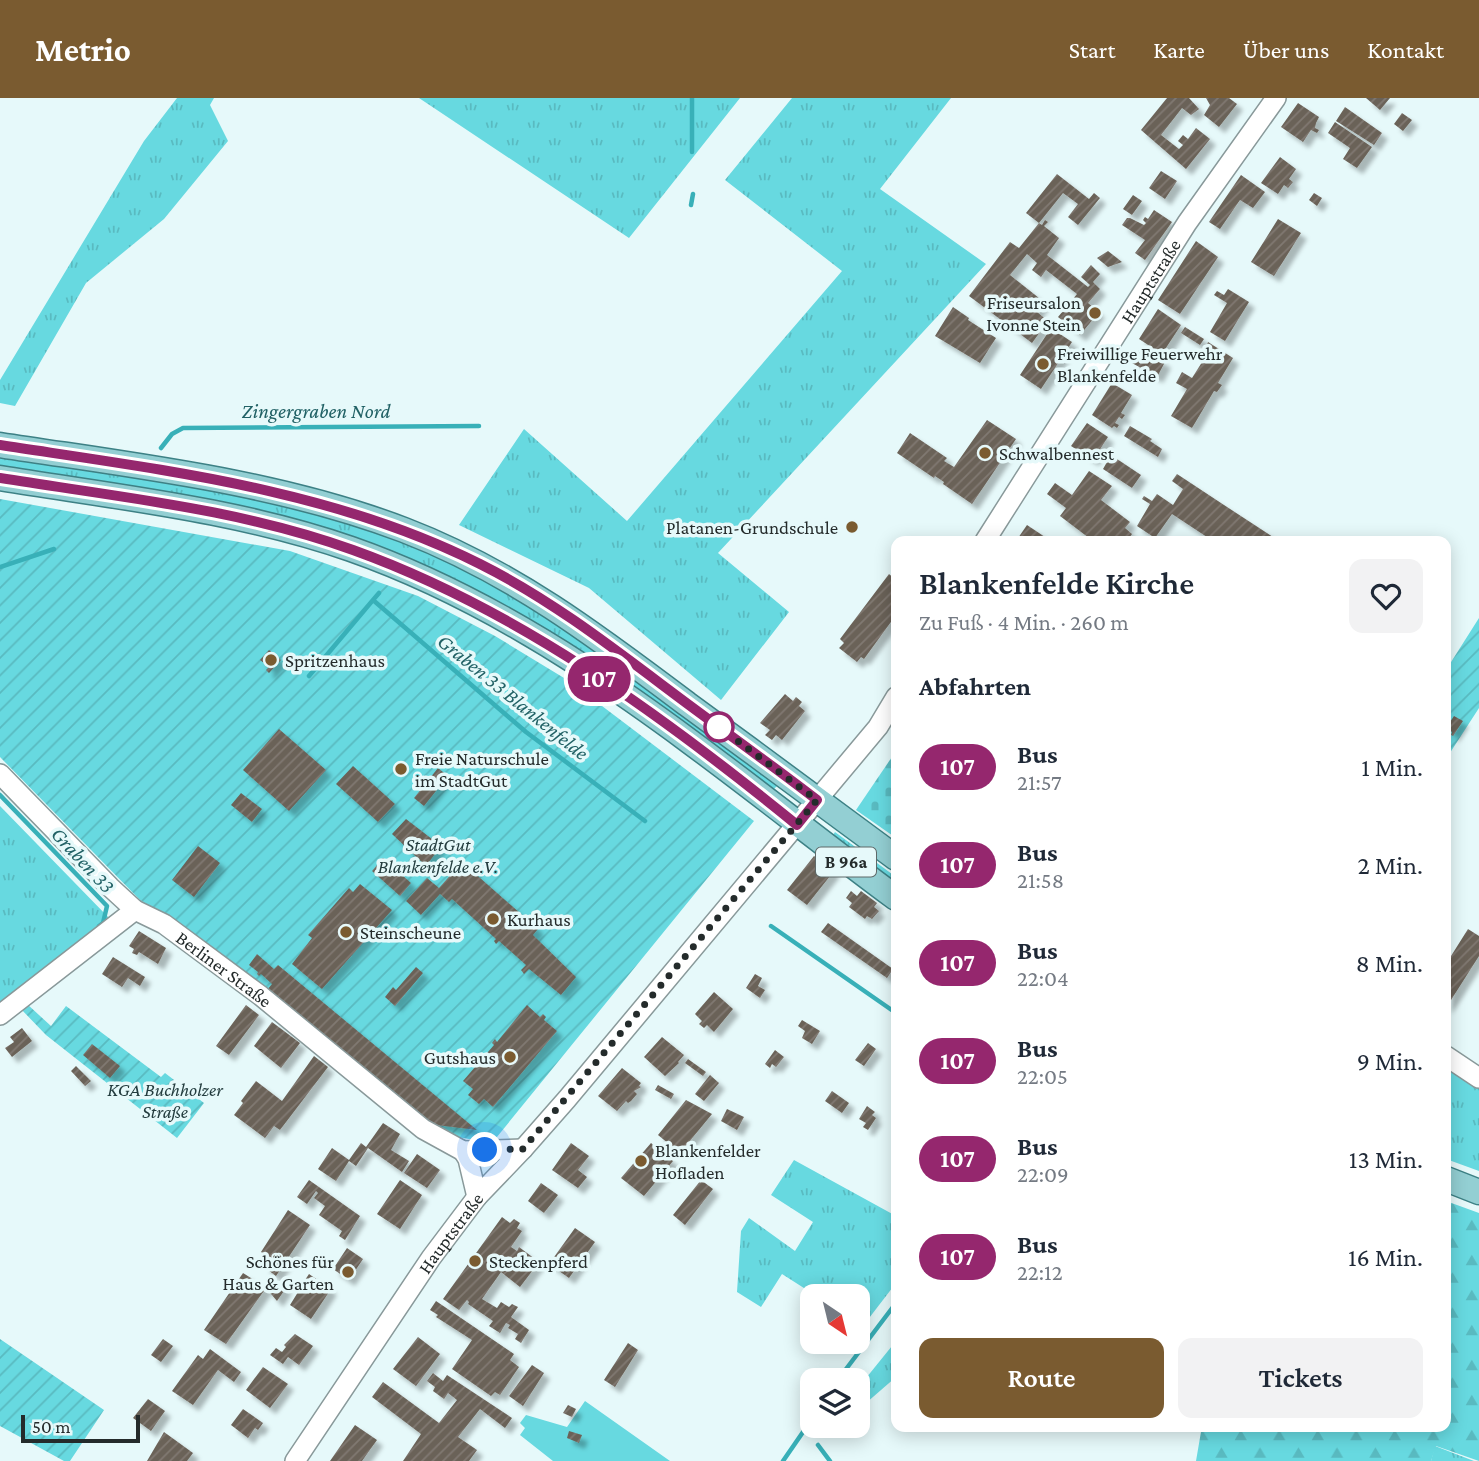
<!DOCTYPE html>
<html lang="de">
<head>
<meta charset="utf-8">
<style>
  body { margin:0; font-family:"Crimson Pro",serif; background:#f2f2f3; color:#1f2937; height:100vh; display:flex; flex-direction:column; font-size:26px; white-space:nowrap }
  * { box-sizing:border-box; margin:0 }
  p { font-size:23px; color:#747a83 }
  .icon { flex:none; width:38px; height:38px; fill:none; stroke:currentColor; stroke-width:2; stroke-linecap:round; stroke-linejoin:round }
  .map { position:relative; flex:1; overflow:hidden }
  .sheet { position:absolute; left:891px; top:438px; width:560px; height:896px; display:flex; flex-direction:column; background:#fff; border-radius:14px; box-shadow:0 4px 18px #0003 }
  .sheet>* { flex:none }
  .badge { padding:0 14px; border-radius:23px; font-size:24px; line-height:46px }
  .needle { width:46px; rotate:145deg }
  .buttons { position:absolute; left:800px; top:1186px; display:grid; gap:14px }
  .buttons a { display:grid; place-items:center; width:70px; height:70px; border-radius:14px; background:#fff; box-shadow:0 4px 18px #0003; font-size:35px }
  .scale { position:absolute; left:21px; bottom:18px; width:119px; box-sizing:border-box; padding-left:7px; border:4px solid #242b2b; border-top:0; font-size:19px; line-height:24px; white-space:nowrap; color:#242b2b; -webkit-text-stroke:5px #e6f9fa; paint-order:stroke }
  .you { position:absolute; width:35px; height:35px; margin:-18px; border:5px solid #fff; border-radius:50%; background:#1a73e8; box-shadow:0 0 0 10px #1a73e833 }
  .map>.badge { position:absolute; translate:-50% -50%; box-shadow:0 0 0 4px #fff }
  h2 { padding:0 28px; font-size:26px; line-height:63px }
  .round { display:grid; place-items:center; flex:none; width:74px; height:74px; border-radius:14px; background:#f2f2f3 }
  .head { display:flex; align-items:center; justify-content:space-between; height:119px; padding:0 28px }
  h1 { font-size:33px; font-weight:600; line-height:52px }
  .cta { display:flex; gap:14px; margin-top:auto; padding:14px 28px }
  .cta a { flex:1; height:80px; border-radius:14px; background:#7a5b30; color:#fff; font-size:28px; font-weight:600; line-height:80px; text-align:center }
  .cta a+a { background:#f2f2f3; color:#1f2937 }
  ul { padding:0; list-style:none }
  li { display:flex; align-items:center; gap:21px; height:98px; padding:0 28px }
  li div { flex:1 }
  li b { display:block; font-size:26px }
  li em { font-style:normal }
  li .badge { min-width:77px; font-weight:700; text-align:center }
  header { display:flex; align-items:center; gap:42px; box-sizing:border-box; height:98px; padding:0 35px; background:#7a5b30; color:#fff }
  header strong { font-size:33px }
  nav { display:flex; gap:38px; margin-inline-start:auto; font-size:24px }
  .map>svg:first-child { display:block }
</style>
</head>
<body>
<header>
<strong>Metrio</strong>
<nav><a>Start</a><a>Karte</a><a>Über uns</a><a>Kontakt</a></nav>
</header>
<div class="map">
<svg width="1479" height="1363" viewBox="0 0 1479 1363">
  <defs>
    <pattern id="grass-tufts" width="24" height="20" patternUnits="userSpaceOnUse" patternTransform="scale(1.75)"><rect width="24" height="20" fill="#67d9e0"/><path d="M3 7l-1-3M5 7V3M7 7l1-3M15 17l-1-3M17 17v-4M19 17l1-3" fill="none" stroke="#59bac0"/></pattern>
    <pattern id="forest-firs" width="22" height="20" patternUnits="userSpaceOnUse" patternTransform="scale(1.75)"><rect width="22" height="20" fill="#67d9e0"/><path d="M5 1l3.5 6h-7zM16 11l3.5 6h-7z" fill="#59bac0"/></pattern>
    <pattern id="cemetery-stones" width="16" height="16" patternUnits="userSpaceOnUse" patternTransform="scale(1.75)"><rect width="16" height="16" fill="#67d9e0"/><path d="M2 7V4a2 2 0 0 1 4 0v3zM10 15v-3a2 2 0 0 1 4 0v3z" fill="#59bac0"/></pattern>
    <pattern id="garden-furrows" width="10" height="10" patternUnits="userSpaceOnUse" patternTransform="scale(1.75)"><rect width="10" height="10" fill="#67d9e0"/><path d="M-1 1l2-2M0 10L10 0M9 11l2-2" fill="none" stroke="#59bac0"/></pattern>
    <pattern id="building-hatch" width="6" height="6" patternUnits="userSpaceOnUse" patternTransform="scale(1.75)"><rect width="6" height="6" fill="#6b6258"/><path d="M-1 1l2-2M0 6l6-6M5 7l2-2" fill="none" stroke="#807972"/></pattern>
    <filter id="shadow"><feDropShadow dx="6" dy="6" stdDeviation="2" flood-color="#0004"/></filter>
  </defs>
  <rect width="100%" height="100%" fill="#e6f9fa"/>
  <path fill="url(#grass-tufts)" d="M177 0H214L210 7 228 43 164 121 86 185 15 308 0 305V282L144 43Z
    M419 0H740L629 140Z
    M792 0H951L880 91 986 166 718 455 789 514 721 602 589 490 459 427 524 331 627 423 842 173 725 82Z
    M0 355 149 378 304 410 412 446 531 504 778 687 774 691 690 628 665 615 443 479 0 372Z
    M0 708 110 821 0 907Z
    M835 734 896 779V790L831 740Z
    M1446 969 1479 991V1073L1446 1061Z
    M794 1062 896 1118V1185L863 1228 858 1225V1199H818L782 1176 761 1209 737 1194 741 1133 749 1120 795 1153 813 1124 771 1097Z
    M896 1243V1279L858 1312V1290Z
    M1435 1348 1474 1363H1431Z"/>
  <path fill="url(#forest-firs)" d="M1446 1103 1479 1115V1363L1436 1348 1431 1363H1196L1202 1328H1446Z"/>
  <path fill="url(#cemetery-stones)" d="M896 653V740L856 712Z"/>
  <path fill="url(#garden-furrows)" d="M0 401 290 453 418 498 495 538 569 583 754 723 492 1045 440 1036 260 891 139 801 0 659Z
    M1479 520V610L1446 661V572Z
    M27 906 51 928 66 908 161 979 165 975 204 1005 177 1040 46 937 20 910Z
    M0 1241 104 1312 70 1363H64L0 1328Z"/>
  <path fill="#67d9e0" d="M585 1303 670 1363H553L520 1337 525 1330 520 1325 526 1317 567 1329Z"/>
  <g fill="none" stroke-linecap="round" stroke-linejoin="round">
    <path stroke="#38b0b8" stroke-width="4.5" d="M692 54V0
      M691 107 693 96
      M161 350 172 336 183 330 479 328
      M0 469 54 451
      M379 495 373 502 526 634 645 723
      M309 578 373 502
      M0 697 107 808 103 825 99 828
      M771 828 896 915
      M837 1283 896 1205
      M818 1347 830 1363
      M783 1363 812 1321"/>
  </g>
  <path fill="url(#building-hatch)" filter="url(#shadow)" d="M1167 0H1189L1199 11 1191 17 1182 10 1161 37 1179 51 1183 47 1178 43 1183 37 1188 41 1196 30 1210 41 1186 71 1141 32Z
    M1206 0H1229L1237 6 1219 29 1204 17 1210 7Z
    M1366 0H1390L1380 12Z
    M1298 5 1319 19 1316 25 1315 30 1319 32 1317 35 1311 32 1303 44 1281 29Z
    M1345 9 1382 35 1374 47 1336 23Z
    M1402 15 1412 22 1403 33 1394 26Z
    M1335 24 1372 49 1357 70 1343 61 1350 50 1328 35Z
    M1280 59 1296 71 1289 81 1293 84 1288 90 1284 87 1278 96 1261 85Z
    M1161 73 1177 83 1165 101 1149 90Z
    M1057 76 1089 101 1094 95 1100 100 1078 127 1068 119 1078 106 1063 95 1039 125 1026 115Z
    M1241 77 1265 94 1253 110 1240 102 1220 131 1209 124Z
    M1314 95 1322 100 1317 108 1309 102Z
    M1133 97 1142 103 1132 117 1123 111Z
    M1154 112 1172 124 1145 162 1135 155 1145 142 1122 127 1127 120H1130L1144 127 1146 125 1143 122 1145 119 1148 121Z
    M1278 121 1301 135 1274 178 1251 164Z
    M1045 122 1048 124 1044 128 1059 140 1047 157 1088 189 1090 187 1081 179 1091 167 1100 176 1093 184 1100 191 1088 205 1099 214 1080 237 1058 219 1077 196 1046 172 1041 179 1032 172 1037 165 1027 156 1010 177 1044 204 1037 214 1048 223 1032 245 969 198 1010 144 1019 150 1039 125 1042 127Z
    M1196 143 1218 159 1180 216 1158 202Z
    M1108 153 1122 164 1108 169 1097 160Z
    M1228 191 1249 204 1225 243 1210 234 1227 205 1214 197 1217 193 1224 197Z
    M953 209 969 220 968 222 996 240 980 265 935 238Z
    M1158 211 1181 227 1162 256 1139 241Z
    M1185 229 1204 241 1200 247 1181 235Z
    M1051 230 1072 244 1041 291 1020 277Z
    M1208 244 1233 260 1218 285 1222 287 1217 294 1214 293 1192 330 1171 318 1187 291 1176 285 1182 274 1192 280 1211 250 1207 247Z
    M1140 250 1165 264 1157 279 1132 265Z
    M1112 285 1132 297 1121 315 1125 317 1122 321 1119 319 1115 325 1119 327 1117 330 1114 328 1112 330 1092 317Z
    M987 322 1016 341 972 406 943 386 944 384 935 378 934 380 897 355 910 335 947 360 944 363 954 369Z
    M1087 325 1108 339 1093 362 1071 348Z
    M1130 328 1152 341 1150 343 1162 351 1158 359 1124 338Z
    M1111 357 1141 377 1132 390 1103 371Z
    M1089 373 1112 388 1101 402 1130 424 1125 430 1132 436 1127 443H1109L1103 438 1100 443H1093L1060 418 1066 410 1047 396 1055 385 1072 397Z
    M1177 376 1224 407 1279 443H1213L1172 416 1155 440 1137 428 1150 406 1142 401 1144 398 1152 403 1157 396 1173 407 1183 391 1172 383Z
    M1027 427 1051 443H1016Z
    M889 476 896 482V517L864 561 861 559 857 564 839 550 844 545 840 541Z
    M269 552 281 562 269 575 266 572 269 569 260 562Z
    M785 596 793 603 796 599 802 604 799 608 805 613 782 642 776 637 772 642 765 637 770 632 760 625Z
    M1454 618 1463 623 1453 638 1451 637 1452 634 1446 630Z
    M279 631 326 672 289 713 243 672Z
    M353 668 395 706 378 724 336 686Z
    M438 670 448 678 424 708 414 700Z
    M241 695 262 711 252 724 231 707Z
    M406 721 441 748 426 768 392 736Z
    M198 748 220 765 194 799 172 782Z
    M814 758 834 773 807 807 787 792Z
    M383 760 411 785 400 798 372 773Z
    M462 764 538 831 533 837 576 879 561 897 529 871 524 876 521 872 526 867 499 843 496 846 494 843 496 841 452 801 449 804 440 796 421 817 406 803 427 780 439 790Z
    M360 786 392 812 322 891 292 866 312 840 308 837 349 790 353 794Z
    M851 793 857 798 861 793 877 805 874 809 879 813 872 821 867 818 865 821 849 809 852 805 846 800Z
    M828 825 893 871 887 880 821 834Z
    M1468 831 1479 838V858L1446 910V866Z
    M139 833 166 850 158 866 139 854 137 857 132 855 134 851 129 848Z
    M257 856 274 871 278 867 477 1032 427 1026 267 892 272 886 261 876 259 878 257 876 258 874 249 867Z
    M113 859 145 879 140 888 128 880 122 889 102 876Z
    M416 869 423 875 395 908 385 899 393 889 396 892Z
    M755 876 762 880 758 888 765 892 760 900 746 890Z
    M714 894 733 911 714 934 707 927 704 930 699 926 702 923 695 916Z
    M246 907 259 917 229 957 216 948Z
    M527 907 540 919 543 916 546 919 544 922 557 933 493 1009 484 1001 479 1006 468 997 473 991 463 983 494 947 492 945 495 941 497 944Z
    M802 922 820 933 812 946 802 940 805 933 798 928Z
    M272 924 300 945 281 970 254 948Z
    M22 930 32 943 12 959 5 950 14 944 10 939Z
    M662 939 684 957 678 964 679 965 665 978 644 959Z
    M868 945 876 951 864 968 855 962Z
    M92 946 120 968 110 980 83 957Z
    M775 952 784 959 776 969 772 966 770 970 765 966Z
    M314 958 328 969 280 1032 274 1028 265 1040 234 1017 243 1005 241 1003 256 983 282 1003Z
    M688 961 706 974 703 978 685 965Z
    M76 968 91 983 85 988 71 973Z
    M622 970 641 985 639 988 641 989 634 993 637 996 631 1003 628 1005 626 1003 617 1013 598 998Z
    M710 977 719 985 704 1003 695 996Z
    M658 987 674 996 671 1001 655 992Z
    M832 993 849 1005 842 1015 825 1003Z
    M686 1002 712 1016 680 1055 658 1037Z
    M867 1008 875 1014 872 1017 876 1020 868 1032 863 1029 866 1025 859 1021Z
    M727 1011 744 1019 737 1032 721 1023Z
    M383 1025 400 1036 391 1052 409 1063 402 1074 368 1050 356 1068 349 1063 336 1083 318 1071 332 1050 349 1062 361 1045 366 1049Z
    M571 1045 589 1058 578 1072 587 1079 578 1090 552 1072Z
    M651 1045 673 1063 644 1098 621 1080Z
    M417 1056 440 1072 427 1090 404 1075Z
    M309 1082 360 1118 345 1142 339 1138 342 1133 319 1117 325 1108 314 1100 318 1095 316 1093 307 1106 297 1099Z
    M400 1082 422 1097 400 1131 377 1116Z
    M701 1082 713 1091 685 1127 673 1117Z
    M541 1085 558 1097 544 1115 528 1103Z
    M288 1112 310 1127 276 1178 264 1169 270 1161 261 1154Z
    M502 1119 510 1125 514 1121 520 1125 517 1130 522 1133 511 1149 517 1153 519 1149 539 1164 520 1189 501 1174 482 1201 497 1210 501 1204 509 1209 512 1206 518 1209 511 1219 529 1232 521 1245 515 1241 518 1236 508 1230 510 1227 506 1225 500 1235 489 1228 493 1223 468 1206 469 1204 467 1202 459 1212 443 1201Z
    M575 1130 595 1144 569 1180 549 1166Z
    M347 1150 363 1161 349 1182 333 1171Z
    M243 1175 264 1188 271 1179 286 1190 277 1203 266 1190 226 1246 204 1232Z
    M309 1176 331 1191 311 1221 290 1207 303 1186 301 1184 304 1181 305 1182Z
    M436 1203 514 1256 510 1262 519 1269 500 1297 495 1294 491 1298 452 1271 472 1242 436 1219 438 1217 430 1212Z
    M295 1236 313 1248 299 1267 288 1259 283 1266 270 1257 276 1250 282 1254 286 1249 284 1247Z
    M418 1239 440 1256 416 1288 393 1271Z
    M163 1241 173 1248 161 1264 151 1257Z
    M628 1245 638 1252 615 1289 604 1282Z
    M210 1251 241 1274 234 1284 218 1272 193 1307 172 1293 198 1257 203 1261Z
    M532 1267 544 1275 523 1308 509 1298Z
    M263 1269 288 1286 270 1310 246 1292Z
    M433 1275 443 1283 447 1277 512 1320 505 1330 480 1311 458 1339 477 1352 469 1363H403L421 1336 372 1299 383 1284 439 1325 457 1302 448 1295 444 1301 433 1293 435 1289 427 1283Z
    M148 1301 165 1313 151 1333 133 1320Z
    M568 1307 576 1311 572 1319 563 1315Z
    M243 1311 263 1325 258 1332 255 1330 248 1340 231 1327Z
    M355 1327 377 1342 362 1363H330Z
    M569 1333 582 1337 579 1345 567 1340Z
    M164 1334 193 1355 187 1363H147Z"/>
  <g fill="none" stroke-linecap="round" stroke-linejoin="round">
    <defs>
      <g id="minor">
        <path id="s1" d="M985 443 1187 125 1276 0"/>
        <path id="s2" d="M0 676 110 789 135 812 164 826 261 898 423 1031 463 1053 523 1051"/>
        <path d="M0 917 135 812"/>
        <path d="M1446 958 1479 980"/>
        <path d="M463 1053 468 1061 477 1099"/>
        <path id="s3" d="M295 1363 431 1160 477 1099 523 1051 567 1001 878 629 896 599"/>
      </g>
      <path id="major" d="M0 347C135 368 275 383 404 432 511 473 597 538 687 606 757 657 827 709 896 760
        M0 380C117 399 239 412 351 451 557 523 724 673 896 800
        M1446 1081 1479 1094"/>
    </defs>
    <use href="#minor" stroke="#89999a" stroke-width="22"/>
    <use href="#major" stroke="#3d8185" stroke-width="27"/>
    <use href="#minor" stroke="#fff" stroke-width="19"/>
    <use href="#major" stroke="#93cfd3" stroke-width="24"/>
  </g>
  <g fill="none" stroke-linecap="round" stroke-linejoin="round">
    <defs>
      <path id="line" d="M0 347C163 372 331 391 480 466 548 500 608 546 669 592 718 629 768 664 817 702L797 727C662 617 517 511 353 452 240 411 118 399 0 380"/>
    </defs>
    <use href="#line" stroke="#fff" stroke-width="16"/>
    <use href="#line" stroke="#95276e" stroke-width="10"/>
    <path stroke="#242b2b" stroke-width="7" stroke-dasharray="0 12.6" d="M485 1052 523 1051 817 702 719 629"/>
  </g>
  <g fill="#7a5b30" stroke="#e6f9fa" stroke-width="2.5">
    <circle cx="1095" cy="215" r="7"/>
    <circle cx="1043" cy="266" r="7"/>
    <circle cx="985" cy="355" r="7"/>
    <circle cx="852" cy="429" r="7"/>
    <circle cx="271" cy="562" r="7"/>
    <circle cx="401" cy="671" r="7"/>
    <circle cx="493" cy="821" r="7"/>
    <circle cx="346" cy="834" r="7"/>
    <circle cx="510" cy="959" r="7"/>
    <circle cx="641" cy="1063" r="7"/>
    <circle cx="475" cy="1163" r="7"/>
    <circle cx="348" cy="1174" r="7"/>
  </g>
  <circle fill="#fff" stroke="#95276e" stroke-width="3.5" cx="719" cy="629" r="14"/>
  <g text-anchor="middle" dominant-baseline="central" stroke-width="7" stroke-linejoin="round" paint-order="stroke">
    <rect fill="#e6f9fa" stroke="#5e6969" stroke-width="2" x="816" y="749.5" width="60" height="29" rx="5"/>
    <g font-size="18" font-weight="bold" fill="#242b2b">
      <text x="846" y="764">B 96a</text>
    </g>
    <g font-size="19" fill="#242b2b" stroke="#e6f9fa">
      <text stroke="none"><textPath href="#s1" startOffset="308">Hauptstraße</textPath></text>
      <text stroke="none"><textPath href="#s2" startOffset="299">Berliner Straße</textPath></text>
      <text stroke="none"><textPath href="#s3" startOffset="276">Hauptstraße</textPath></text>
    </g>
    <g font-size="19" fill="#242b2b" stroke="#e6f9fa" text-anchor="start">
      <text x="1081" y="204" text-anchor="end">Friseursalon<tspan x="1081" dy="22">Ivonne Stein</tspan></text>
      <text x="1057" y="255">Freiwillige Feuerwehr<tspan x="1057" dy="22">Blankenfelde</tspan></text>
      <text x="999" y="355">Schwalbennest</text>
      <text x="838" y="429" text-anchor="end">Platanen-Grundschule</text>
      <text x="285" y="562">Spritzenhaus</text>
      <text x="415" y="660">Freie Naturschule<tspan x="415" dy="22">im StadtGut</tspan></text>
      <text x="507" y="821">Kurhaus</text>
      <text x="360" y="834">Steinscheune</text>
      <text x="496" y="959" text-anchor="end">Gutshaus</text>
      <text x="655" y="1052">Blankenfelder<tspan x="655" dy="22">Hofladen</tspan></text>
      <text x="334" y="1163" text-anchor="end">Schönes für<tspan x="334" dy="22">Haus &amp; Garten</tspan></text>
      <text x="489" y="1163">Steckenpferd</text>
    </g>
    <g font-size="19" font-style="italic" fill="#233c3e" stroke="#e6f9fa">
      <text x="438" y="746">StadtGut<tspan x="438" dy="22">Blankenfelde e.V.</tspan></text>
      <text x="165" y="991">KGA Buchholzer<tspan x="165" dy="22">Straße</tspan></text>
    </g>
    <g font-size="21" font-style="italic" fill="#216165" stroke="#e6f9fa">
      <text x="316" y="313">Zingergraben Nord</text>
      <text transform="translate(513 599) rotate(39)">Graben 33 Blankenfelde</text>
      <text transform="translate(83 762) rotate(47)">Graben 33</text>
    </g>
  </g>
</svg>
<div class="buttons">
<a><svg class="needle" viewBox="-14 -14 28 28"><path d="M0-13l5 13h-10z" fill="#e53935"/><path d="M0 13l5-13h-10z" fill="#747a83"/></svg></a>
<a><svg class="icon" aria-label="layers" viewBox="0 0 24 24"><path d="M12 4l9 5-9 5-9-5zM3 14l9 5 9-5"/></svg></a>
</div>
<div class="scale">50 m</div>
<div class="you" style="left:485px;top:1052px"></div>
<b class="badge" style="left:599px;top:581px;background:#95276e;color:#fff">107</b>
<section class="sheet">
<div class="head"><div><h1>Blankenfelde Kirche</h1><p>Zu Fuß · 4 Min. · 260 m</p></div><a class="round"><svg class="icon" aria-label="heart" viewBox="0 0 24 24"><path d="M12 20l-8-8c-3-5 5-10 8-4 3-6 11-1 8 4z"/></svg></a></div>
<h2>Abfahrten</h2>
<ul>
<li><span class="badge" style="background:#95276e;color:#fff">107</span><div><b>Bus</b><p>21:57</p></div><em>1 Min.</em></li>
<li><span class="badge" style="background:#95276e;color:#fff">107</span><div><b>Bus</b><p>21:58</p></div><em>2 Min.</em></li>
<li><span class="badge" style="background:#95276e;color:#fff">107</span><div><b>Bus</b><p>22:04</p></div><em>8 Min.</em></li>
<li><span class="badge" style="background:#95276e;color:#fff">107</span><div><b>Bus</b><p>22:05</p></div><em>9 Min.</em></li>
<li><span class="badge" style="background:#95276e;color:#fff">107</span><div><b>Bus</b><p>22:09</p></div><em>13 Min.</em></li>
<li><span class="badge" style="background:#95276e;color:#fff">107</span><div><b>Bus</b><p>22:12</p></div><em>16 Min.</em></li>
</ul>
<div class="cta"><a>Route</a><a>Tickets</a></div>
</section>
</div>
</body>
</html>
